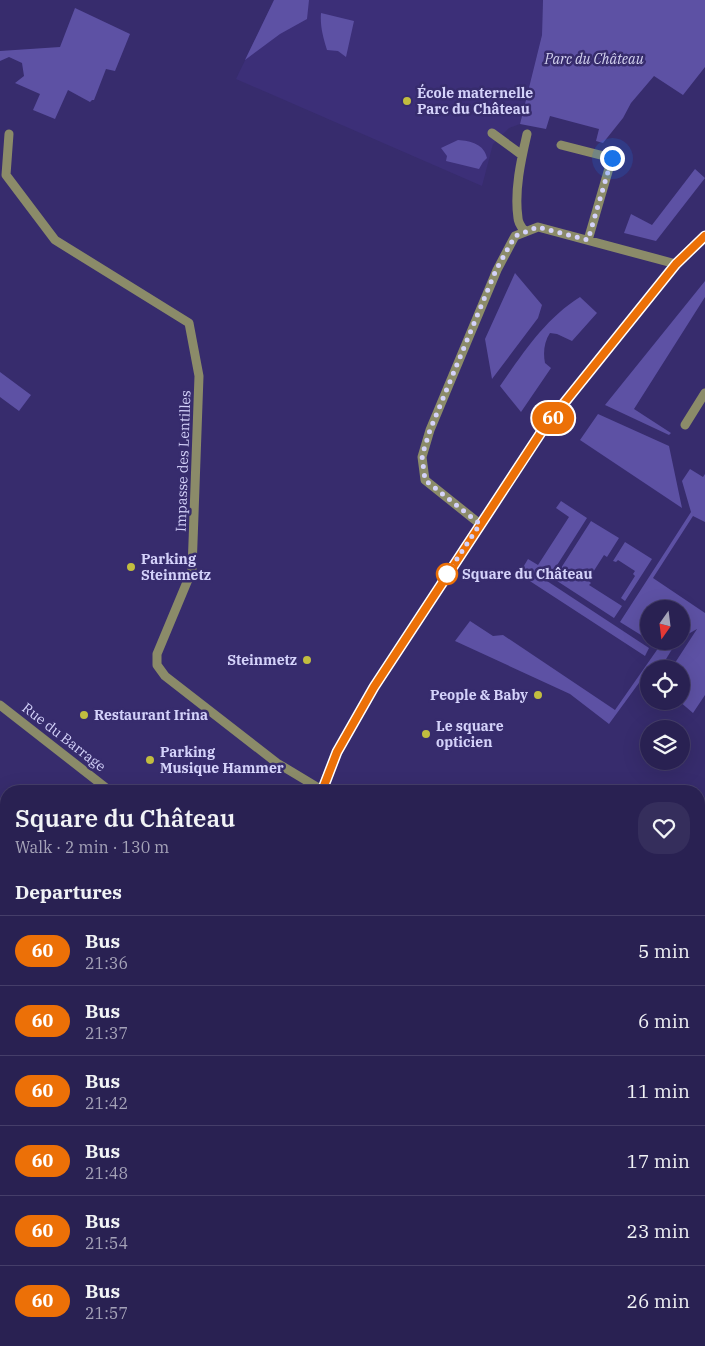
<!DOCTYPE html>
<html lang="en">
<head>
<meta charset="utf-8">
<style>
  body { margin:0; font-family:"IBM Plex Serif",serif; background:#352e5c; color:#f1f3f6; height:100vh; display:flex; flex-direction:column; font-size:19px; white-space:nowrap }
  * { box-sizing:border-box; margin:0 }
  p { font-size:16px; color:#a5a3b8 }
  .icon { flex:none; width:28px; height:28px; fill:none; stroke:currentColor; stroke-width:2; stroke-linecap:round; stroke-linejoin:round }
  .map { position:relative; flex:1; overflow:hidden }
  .panel { position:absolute; left:0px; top:785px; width:705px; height:561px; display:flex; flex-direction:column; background:#292152; border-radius:20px 20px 0 0; box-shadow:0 5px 20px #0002,0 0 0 1px #453e69 }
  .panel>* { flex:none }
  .badge { padding:0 10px; border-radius:16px; font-size:18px; line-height:32px }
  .needle { width:32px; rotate:194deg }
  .tools { position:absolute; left:640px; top:600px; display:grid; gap:10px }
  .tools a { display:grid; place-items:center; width:50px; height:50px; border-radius:50%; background:#292152; box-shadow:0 5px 20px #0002,0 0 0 1px #453e69; font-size:25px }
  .you { position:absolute; width:25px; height:25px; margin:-12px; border:4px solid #fff; border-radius:50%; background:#1a73e8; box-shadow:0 0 0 8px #1a73e833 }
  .map>.badge { position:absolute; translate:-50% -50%; box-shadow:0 0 0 2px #fff }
  h2 { padding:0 15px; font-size:19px; line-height:45px }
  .round { display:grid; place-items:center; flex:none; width:52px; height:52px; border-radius:20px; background:#352e5c }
  .headline { display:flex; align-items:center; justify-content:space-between; height:85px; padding:0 15px }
  h1 { font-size:24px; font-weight:600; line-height:38px }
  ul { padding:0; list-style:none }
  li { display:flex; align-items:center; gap:15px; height:70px; padding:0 15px; border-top:1px solid #453e69 }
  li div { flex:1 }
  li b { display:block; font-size:19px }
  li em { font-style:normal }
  li .badge { min-width:55px; font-weight:700; text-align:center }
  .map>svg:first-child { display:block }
</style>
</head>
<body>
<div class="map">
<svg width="705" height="1346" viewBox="0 0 705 1346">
  <rect width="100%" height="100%" fill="#372c6d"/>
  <path fill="#3c2f78" d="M274 0H543L542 35 520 124 509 128 493 144 482 186 236 79Z
    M94 1340H158L168 1346H91Z
    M234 1340H512L516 1346H230Z"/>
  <path fill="#5d51a4" d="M274 0H309L307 19 280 34 245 60Z
    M543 0H705V67L683 95 654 76 631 103 623 118 603 143 596 141 599 129 550 116 546 129 520 124 542 35Z
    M75 8 130 34 115 71 106 69 94 100H92L90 102 68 90 55 119 33 110 40 94 15 83 24 76 22 63 9 57 0 61V51L60 47Z
    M321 13 354 21 346 57 338 51 327 50C323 37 320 26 321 13Z
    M458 140C471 141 484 144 487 158L483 162 479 169 446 161 447 156 441 148Z
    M695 169 705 178 656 241 624 233 631 214 652 225Z
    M515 273 542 305 538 318 492 379 485 339Z
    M705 281V297L634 409 671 433 669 435 605 405Z
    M580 297 597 313 572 341 557 334 550 333C544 342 543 353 545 363L551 368 521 412 500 386C523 353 545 319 580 297Z
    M0 372 31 395 19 411 0 397Z
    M598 414 669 446 682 508 580 440Z
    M690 469 703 477 705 474V522L693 516 653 578 705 613V695L693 713 679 701 672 710 660 701H681V669H671L697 629 681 638V609H649V640L620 622 691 512 682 481Z
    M561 501 587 518 547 581 649 648 645 656 519 574 528 559 538 565 569 517 556 508Z
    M591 521 619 538 607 557 604 555 588 580 591 583 589 585 622 606 614 618 554 579Z
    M625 542 652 559 625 601 621 598 635 576 633 574 635 571 618 560 616 562 613 561Z
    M470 621 493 636 503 635 615 710 659 647 650 641H677L660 669H649V676H644L609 724 570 694 455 641Z"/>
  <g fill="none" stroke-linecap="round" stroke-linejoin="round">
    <path stroke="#8b8b69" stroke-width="9" d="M492 133 522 155
      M9 134 6 175 55 240 189 323 199 376 192 570 157 654V665L165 676 277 763 322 790
      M561 145 612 158 588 240
      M525 232C522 228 518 223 518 218 514 191 521 160 527 134
      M685 425 705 393
      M480 524 425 480 422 457 430 430 497 270 515 236 538 227 676 264
      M0 705 110 791
      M321 791 337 752 374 687 544 428 676 264 705 236
      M699 906 705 898
      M699 947 705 951
      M0 975 6 980
      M0 1160 6 1164
      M0 1199 6 1192"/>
  </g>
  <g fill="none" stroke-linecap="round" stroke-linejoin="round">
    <defs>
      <path id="line" d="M322 791 337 752 374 687 544 428 676 264 705 236"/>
    </defs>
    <use href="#line" stroke="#fff" stroke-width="11"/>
    <use href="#line" stroke="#ec7007" stroke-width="8"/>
    <path stroke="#d4d2fa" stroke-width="5" stroke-dasharray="0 9" d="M447 574 480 524 425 480 422 456 430 430 496 270 515 236 538 227 588 240 612 158"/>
  </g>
  <g fill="#c2bd3f" stroke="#372c6d" stroke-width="2">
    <circle cx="407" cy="101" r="5"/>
    <circle cx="131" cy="567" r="5"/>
    <circle cx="307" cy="660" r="5"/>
    <circle cx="538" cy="695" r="5"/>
    <circle cx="84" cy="715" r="5"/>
    <circle cx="426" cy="734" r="5"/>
    <circle cx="150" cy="760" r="5"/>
  </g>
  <circle fill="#fff" stroke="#ec7007" stroke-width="2.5" cx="447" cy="574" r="10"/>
  <g text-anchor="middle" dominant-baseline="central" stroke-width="5" stroke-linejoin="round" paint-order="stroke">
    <g font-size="14" font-style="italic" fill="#d5d4f0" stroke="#372c6d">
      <text x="594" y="59">Parc du Château</text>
    </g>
    <g font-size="14" font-weight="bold" fill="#d4d2fa" stroke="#372c6d" text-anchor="start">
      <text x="417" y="93">École maternelle<tspan x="417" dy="16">Parc du Château</tspan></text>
      <text x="141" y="559">Parking<tspan x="141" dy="16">Steinmetz</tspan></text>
      <text x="297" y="660" text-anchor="end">Steinmetz</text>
      <text x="528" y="695" text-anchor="end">People &amp; Baby</text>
      <text x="94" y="715">Restaurant Irina</text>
      <text x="436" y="726">Le square<tspan x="436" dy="16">opticien</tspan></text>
      <text x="160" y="752">Parking<tspan x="160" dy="16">Musique Hammer</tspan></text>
    </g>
    <g font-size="14" fill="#d4d2fa" stroke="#372c6d">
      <text transform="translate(183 461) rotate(-88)">Impasse des Lentilles</text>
      <text transform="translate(64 737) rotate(38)">Rue du Barrage</text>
    </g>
    <g font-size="14" font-weight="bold" fill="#d4d2fa" stroke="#372c6d" text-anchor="start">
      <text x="462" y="574">Square du Château</text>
    </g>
  </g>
</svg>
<div class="tools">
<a><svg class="needle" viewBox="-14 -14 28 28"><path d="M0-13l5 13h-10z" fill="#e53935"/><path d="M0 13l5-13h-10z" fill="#a5a3b8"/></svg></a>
<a><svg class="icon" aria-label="locate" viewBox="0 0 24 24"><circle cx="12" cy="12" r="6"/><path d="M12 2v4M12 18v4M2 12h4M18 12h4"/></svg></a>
<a><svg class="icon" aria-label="layers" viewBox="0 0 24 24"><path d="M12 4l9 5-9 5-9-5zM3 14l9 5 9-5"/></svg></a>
</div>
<div class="you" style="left:612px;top:158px"></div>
<b class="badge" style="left:553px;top:418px;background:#ec7007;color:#fff">60</b>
<section class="panel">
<div class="headline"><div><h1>Square du Château</h1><p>Walk · 2 min · 130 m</p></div><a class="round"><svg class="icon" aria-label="heart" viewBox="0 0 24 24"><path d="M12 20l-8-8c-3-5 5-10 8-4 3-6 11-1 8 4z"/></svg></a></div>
<h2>Departures</h2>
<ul>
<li><span class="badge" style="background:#ec7007;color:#fff">60</span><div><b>Bus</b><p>21:36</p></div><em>5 min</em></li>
<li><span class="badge" style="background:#ec7007;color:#fff">60</span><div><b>Bus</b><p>21:37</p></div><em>6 min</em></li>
<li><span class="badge" style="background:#ec7007;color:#fff">60</span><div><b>Bus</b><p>21:42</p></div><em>11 min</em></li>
<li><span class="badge" style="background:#ec7007;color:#fff">60</span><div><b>Bus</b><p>21:48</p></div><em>17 min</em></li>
<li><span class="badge" style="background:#ec7007;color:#fff">60</span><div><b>Bus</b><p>21:54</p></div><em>23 min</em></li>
<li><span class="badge" style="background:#ec7007;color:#fff">60</span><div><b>Bus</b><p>21:57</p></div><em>26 min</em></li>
</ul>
</section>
</div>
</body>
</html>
